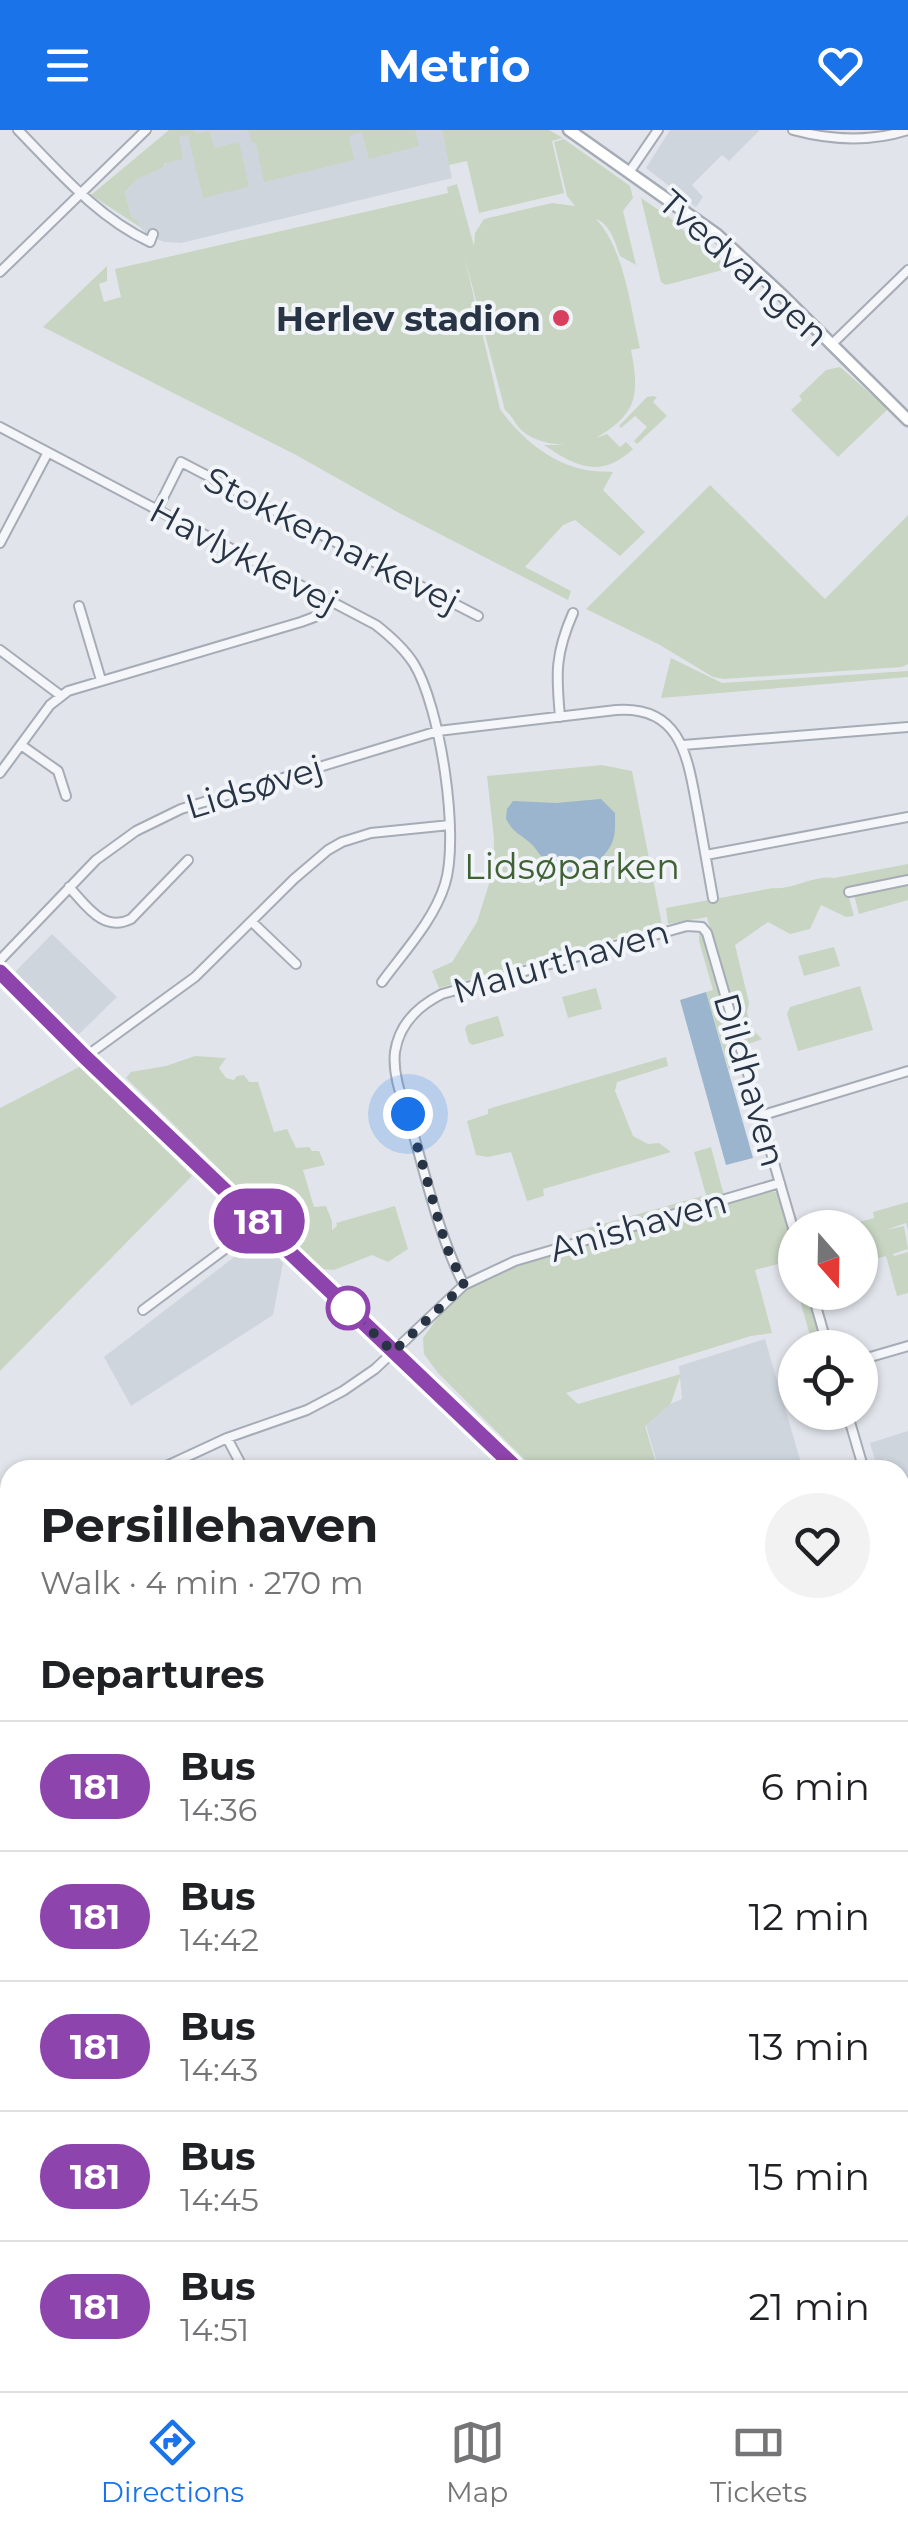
<!DOCTYPE html>
<html lang="en">
<head>
<meta charset="utf-8">
<style>
  body { margin:0; font-family:Montserrat,sans-serif; background:#f2f2f2; color:#202124; height:100vh; display:flex; flex-direction:column; font-size:38px; white-space:nowrap }
  * { box-sizing:border-box; margin:0 }
  p { font-size:32px; color:#757577 }
  .icon { flex:none; width:55px; height:55px; fill:none; stroke:currentColor; stroke-width:2; stroke-linecap:round; stroke-linejoin:round }
  .map { position:relative; flex:1; overflow:hidden }
  .drawer { position:absolute; left:0px; top:1330px; width:910px; height:932px; display:flex; flex-direction:column; background:#fff; border-radius:30px 30px 0 0; box-shadow:0 2px 8px #0004 }
  .drawer>* { flex:none }
  .badge { padding:0 20px; border-radius:32px; font-size:35px; line-height:65px }
  .needle { width:65px; rotate:160deg }
  .buttons { position:absolute; left:778px; top:1080px; display:grid; gap:20px }
  .buttons a { display:grid; place-items:center; width:100px; height:100px; border-radius:50%; background:#fff; box-shadow:0 2px 8px #0004; font-size:50px }
  .you { position:absolute; width:50px; height:50px; margin:-25px; border:8px solid #fff; border-radius:50%; background:#1a73e8; box-shadow:0 0 0 15px #1a73e833 }
  .map>.badge { position:absolute; translate:-50% -50%; box-shadow:0 0 0 5px #fff }
  h2 { padding:0 40px; font-size:38px; line-height:90px }
  .round { display:grid; place-items:center; flex:none; width:105px; height:105px; border-radius:52px; background:#f2f2f2 }
  .headline { display:flex; align-items:center; justify-content:space-between; height:170px; padding:0 40px }
  h1 { font-size:48px; font-weight:700; line-height:75px }
  ul { padding:0; list-style:none }
  li { display:flex; align-items:center; gap:30px; height:130px; padding:0 40px; border-top:2px solid #e0e0e0 }
  li div { flex:1 }
  li b { display:block; font-size:38px }
  li em { font-style:normal }
  li .badge { min-width:110px; font-weight:700; text-align:center }
  header { display:flex; justify-content:space-between; align-items:center; height:130px; padding:0 40px; background:#1a73e8; color:#fff; font-size:45px; font-weight:700 }
  .tabs { display:flex; justify-content:space-around; align-items:center; height:140px; border-top:2px solid #e0e0e0; background:#fff; font-size:28px; color:#757577 }
  .tabs a { display:grid; justify-items:center; gap:5px }
  .tabs .active { color:#1a73e8 }
  .map>svg:first-child { display:block }
</style>
</head>
<body>
<header><svg class="icon" aria-label="menu" viewBox="0 0 24 24"><path d="M4 6h16M4 12h16M4 18h16"/></svg>Metrio<svg class="icon" aria-label="heart" viewBox="0 0 24 24"><path d="M12 20l-8-8c-3-5 5-10 8-4 3-6 11-1 8 4z"/></svg></header>
<div class="map">
<svg width="908" height="2261" viewBox="0 0 908 2261">
  <rect width="100%" height="100%" fill="#e1e5eb"/>
  <path fill="#cfd5dd" d="M194 0H442L452 48 181 113 165 112 150 107 140 97 138 91 131 86 125 62 136 50 164 37 178 7 195 3Z
    M670 0H758L759 1 729 31 722 25 692 55 703 67 696 77 646 38Z
    M52 804 117 867 77 906 12 845Z
    M259 1108 283 1133 273 1185 131 1276 104 1227Z
    M765 1209 803 1340H659L643 1285 682 1269 679 1236Z
    M908 1301V1444L900 1417V1340H878L870 1313Z"/>
  <path fill="#c8d5c2" d="M169 0H194L197 4 209 1 214 18 239 12 249 57 203 68 188 5 179 7 183 29 165 33 164 37 136 50 125 62 131 86 138 91 140 97 91 65Z
    M248 0H415L419 16 369 29 362 2 349 6 354 30 264 52 256 13H252Z
    M442 0H549L563 8 552 11 564 63 479 83 467 31 449 35Z
    M564 9 630 56 633 68 623 81 636 135 620 126C615 112 610 94 596 89 625 120 630 177 640 218L631 220C640 265 637 284 596 308L607 304 620 317 626 312 633 319C601 349 576 337 544 315H564C546 313 528 310 516 294 513 289 510 284 505 280L464 125 500 279C519 306 549 332 582 339 592 342 603 341 613 342L603 360 645 402 620 426 575 390 563 395 525 437 571 461 568 470 401 384 296 325 43 197 107 136V151L99 154 104 172 121 167 115 139 448 63 447 57 457 54 474 116 475 103 484 89 552 73 575 76 567 66 554 12Z
    M641 68 669 87 696 112 730 138 666 155 661 152Z
    M840 237 888 279 838 327 791 280 802 270 799 266 826 240Z
    M652 266 657 267 653 272 667 286 637 314 634 311 647 297 635 286 621 298 619 296 647 267Z
    M710 355 825 469 908 385V534L902 537 724 549 713 547 660 515 586 479Z
    M671 528 722 553 908 541V547L661 568Z
    M602 635 632 641 662 795 439 858 432 841 452 832 477 792 493 741 494 708 487 646Z
    M908 734V748L847 760 854 786 846 787 821 775 810 799 790 804 768 792 735 815 749 873 747 883 753 900 762 909 746 915 750 932 729 940 706 862 713 860 699 811V800L710 798 707 787 668 794 666 778 773 758C794 760 813 745 834 748Z
    M908 754V770L859 784 854 765Z
    M834 817 840 836 804 846 798 826Z
    M860 856 873 900 798 921 787 884 790 877Z
    M596 858 602 879 568 888 562 867Z
    M498 886 504 906 473 915 469 913 465 899 467 895Z
    M195 926 226 928 219 938 226 948 234 950 237 946 244 945 249 952H258L274 1002 287 999 296 1018 309 1017 312 1021H319L325 1035 303 1040 314 1077 326 1076 332 1091V1100L337 1096 336 1093 395 1076 408 1119 388 1132 372 1125 334 1140 322 1139 126 948 131 942 166 936Z
    M666 927 668 936 617 952 615 961 633 1006 648 1014 659 1013 671 1022 543 1059 544 1066 527 1071 511 1022 488 1027 476 1025 467 991 488 984V979Z
    M81 936 192 1046 0 1241V978Z
    M711 1017 726 1073 769 1061 777 1062 795 1120V1151L789 1131 755 1140 772 1203 751 1206 566 1263 578 1274 681 1244 671 1273 645 1296 658 1340H535L438 1243 424 1224 423 1208C431 1197 439 1185 448 1176 483 1141 533 1129 579 1117L574 1102 706 1065 694 1022Z
    M908 1072V1100L906 1093 886 1100 904 1096 908 1119 893 1124 894 1126 908 1122V1163L897 1166 886 1126 863 1132 860 1123V1098L853 1097 852 1094 874 1088 873 1082Z
    M798 1163H808L821 1207 811 1209Z
    M908 1486V1619L900 1622V1488Z
    M908 1630V1707L900 1710V1634Z
    M908 1973V2145L900 2132V1978Z
    M0 2202 10 2217V2252L86 2253 93 2260 0 2261Z
    M454 2252 458 2261H99L93 2253Z"/>
  <path fill="#9ab5cd" d="M601 669 615 683C615 694 616 706 611 715 598 738 573 750 550 735 541 729 537 718 528 711 516 701 515 704 506 689L507 679 513 671 556 673Z
    M706 862 753 1028 726 1035 680 870Z
    M766 2253H822V2261H769Z"/>
  <g fill="none" stroke-linecap="round" stroke-linejoin="round">
    <defs>
      <path id="street" d="M18 0C59 42 97 87 150 112L153 104
        M793 0C830 10 871 12 908 0
        M630 41 658 0
        M0 142 146 0
        M831 215 908 140
        M0 297 376 495C390 506 404 518 414 534 440 576 460 706 445 754 434 790 404 822 382 852
        M157 380 181 332 478 486
        M0 413 47 324
        M79 476 101 550
        M0 520 60 565
        M560 587C556 544 555 524 573 483
        M21 615 58 641 66 666
        M683 615 908 597
        M0 643 50 575 68 561 301 492 320 485 328 472
        M706 725 908 687
        M69 757C86 775 103 803 131 789L188 730
        M849 762 908 750
        M252 792 296 834
        M0 830 96 730 136 701 181 679 438 601 616 580C684 575 688 632 698 683 703 711 708 739 713 768
        M85 927 195 847 294 749 328 720 342 712 371 703 450 695
        M760 986 908 941
        M464 1155C439 1106 427 1051 412 999 405 975 392 948 395 922 399 895 418 876 442 864L687 796 702 797 707 803 795 1105
        M812 1162 828 1218
        M143 1180 260 1093
        M860 1230 908 1216
        M847 1282 864 1340
        M227 1308 244 1340
        M158 1340 227 1308 307 1280 343 1261 375 1239 464 1155 515 1131 780 1053
        M0 1427 10 1422
        M900 1466 903 1480
        M0 1580 10 1599
        M900 1717 908 1714
        M900 1804 908 1821
        M0 1955 10 1949
        M900 1972 908 1967
        M0 2200 10 2212
        M89 2252 95 2261"/>
      <path id="secondary" d="M569 0 716 104 783 166 908 290
        M0 842 85 927 518 1340
        M900 1630 908 1626
        M0 1998 10 1993"/>
    </defs>
    <use href="#street" stroke="#a6acb6" stroke-width="12"/>
    <use href="#secondary" stroke="#a6acb6" stroke-width="15"/>
    <use href="#street" stroke="#f4f6f9" stroke-width="8"/>
    <use href="#secondary" stroke="#fff" stroke-width="10"/>
  </g>
  <g fill="none" stroke-linecap="round" stroke-linejoin="round">
    <defs>
      <path id="line" d="M0 842 85 927 518 1340"/>
    </defs>
    <use href="#line" stroke="#fff" stroke-width="22"/>
    <use href="#line" stroke="#8e44ad" stroke-width="15"/>
    <path stroke="#283444" stroke-width="10" stroke-dasharray="0 18" d="M348 1178 393 1222 464 1155 446 1116 408 984"/>
  </g>
  <circle fill="#d83e5d" stroke="#f1f4f8" stroke-width="4" cx="561" cy="188" r="10"/>
  <circle fill="#fff" stroke="#8e44ad" stroke-width="5" cx="348" cy="1178" r="20"/>
  <g text-anchor="middle" dominant-baseline="central" stroke-width="8" stroke-linejoin="round" paint-order="stroke">
    <g font-size="35" fill="#283444" stroke="#f1f4f8">
      <text transform="translate(744 138) rotate(42)">Tvedvangen</text>
      <text transform="translate(332 410) rotate(27)">Stokkemarkevej</text>
      <text transform="translate(244 426) rotate(28)">Havlykkevej</text>
      <text transform="translate(254 657) rotate(-17)">Lidsøvej</text>
      <text transform="translate(561 831) rotate(-16)">Malurthaven</text>
      <text transform="translate(750 950) rotate(74)">Dildhaven</text>
      <text transform="translate(638 1095) rotate(-16)">Anishaven</text>
    </g>
    <g font-size="35" font-weight="bold" fill="#283444" stroke="#f1f4f8" text-anchor="end">
      <text x="541" y="188">Herlev stadion</text>
    </g>
    <g font-size="35" fill="#3f6134" stroke="#f1f4f8">
      <text x="572" y="736">Lidsøparken</text>
    </g>
  </g>
</svg>
<div class="buttons">
<a><svg class="needle" viewBox="-14 -14 28 28"><path d="M0-13l5 13h-10z" fill="#e53935"/><path d="M0 13l5-13h-10z" fill="#757577"/></svg></a>
<a><svg class="icon" aria-label="locate" viewBox="0 0 24 24"><circle cx="12" cy="12" r="6"/><path d="M12 2v4M12 18v4M2 12h4M18 12h4"/></svg></a>
</div>
<div class="you" style="left:408px;top:984px"></div>
<b class="badge" style="left:259px;top:1091px;background:#8e44ad;color:#fff">181</b>
<section class="drawer">
<div class="headline"><div><h1>Persillehaven</h1><p>Walk · 4 min · 270 m</p></div><a class="round"><svg class="icon" aria-label="heart" viewBox="0 0 24 24"><path d="M12 20l-8-8c-3-5 5-10 8-4 3-6 11-1 8 4z"/></svg></a></div>
<h2>Departures</h2>
<ul>
<li><span class="badge" style="background:#8e44ad;color:#fff">181</span><div><b>Bus</b><p>14:36</p></div><em>6 min</em></li>
<li><span class="badge" style="background:#8e44ad;color:#fff">181</span><div><b>Bus</b><p>14:42</p></div><em>12 min</em></li>
<li><span class="badge" style="background:#8e44ad;color:#fff">181</span><div><b>Bus</b><p>14:43</p></div><em>13 min</em></li>
<li><span class="badge" style="background:#8e44ad;color:#fff">181</span><div><b>Bus</b><p>14:45</p></div><em>15 min</em></li>
<li><span class="badge" style="background:#8e44ad;color:#fff">181</span><div><b>Bus</b><p>14:51</p></div><em>21 min</em></li>
</ul>
</section>
</div>
<nav class="tabs">
<a class="active"><svg class="icon" aria-label="directions" viewBox="0 0 24 24"><path d="M12 3l9 9-9 9-9-9zM9 14v-3h6M13 9l2 2-2 2"/></svg>Directions</a>
<a><svg class="icon" aria-label="map" viewBox="0 0 24 24"><path d="M3 6l6-2 6 2 6-2v14l-6 2-6-2-6 2zM9 4v14M15 6v14"/></svg>Map</a>
<a><svg class="icon" aria-label="tickets" viewBox="0 0 24 24"><path d="M3 7h18v10H3zM15 7v10"/></svg>Tickets</a>
</nav>
</body>
</html>
